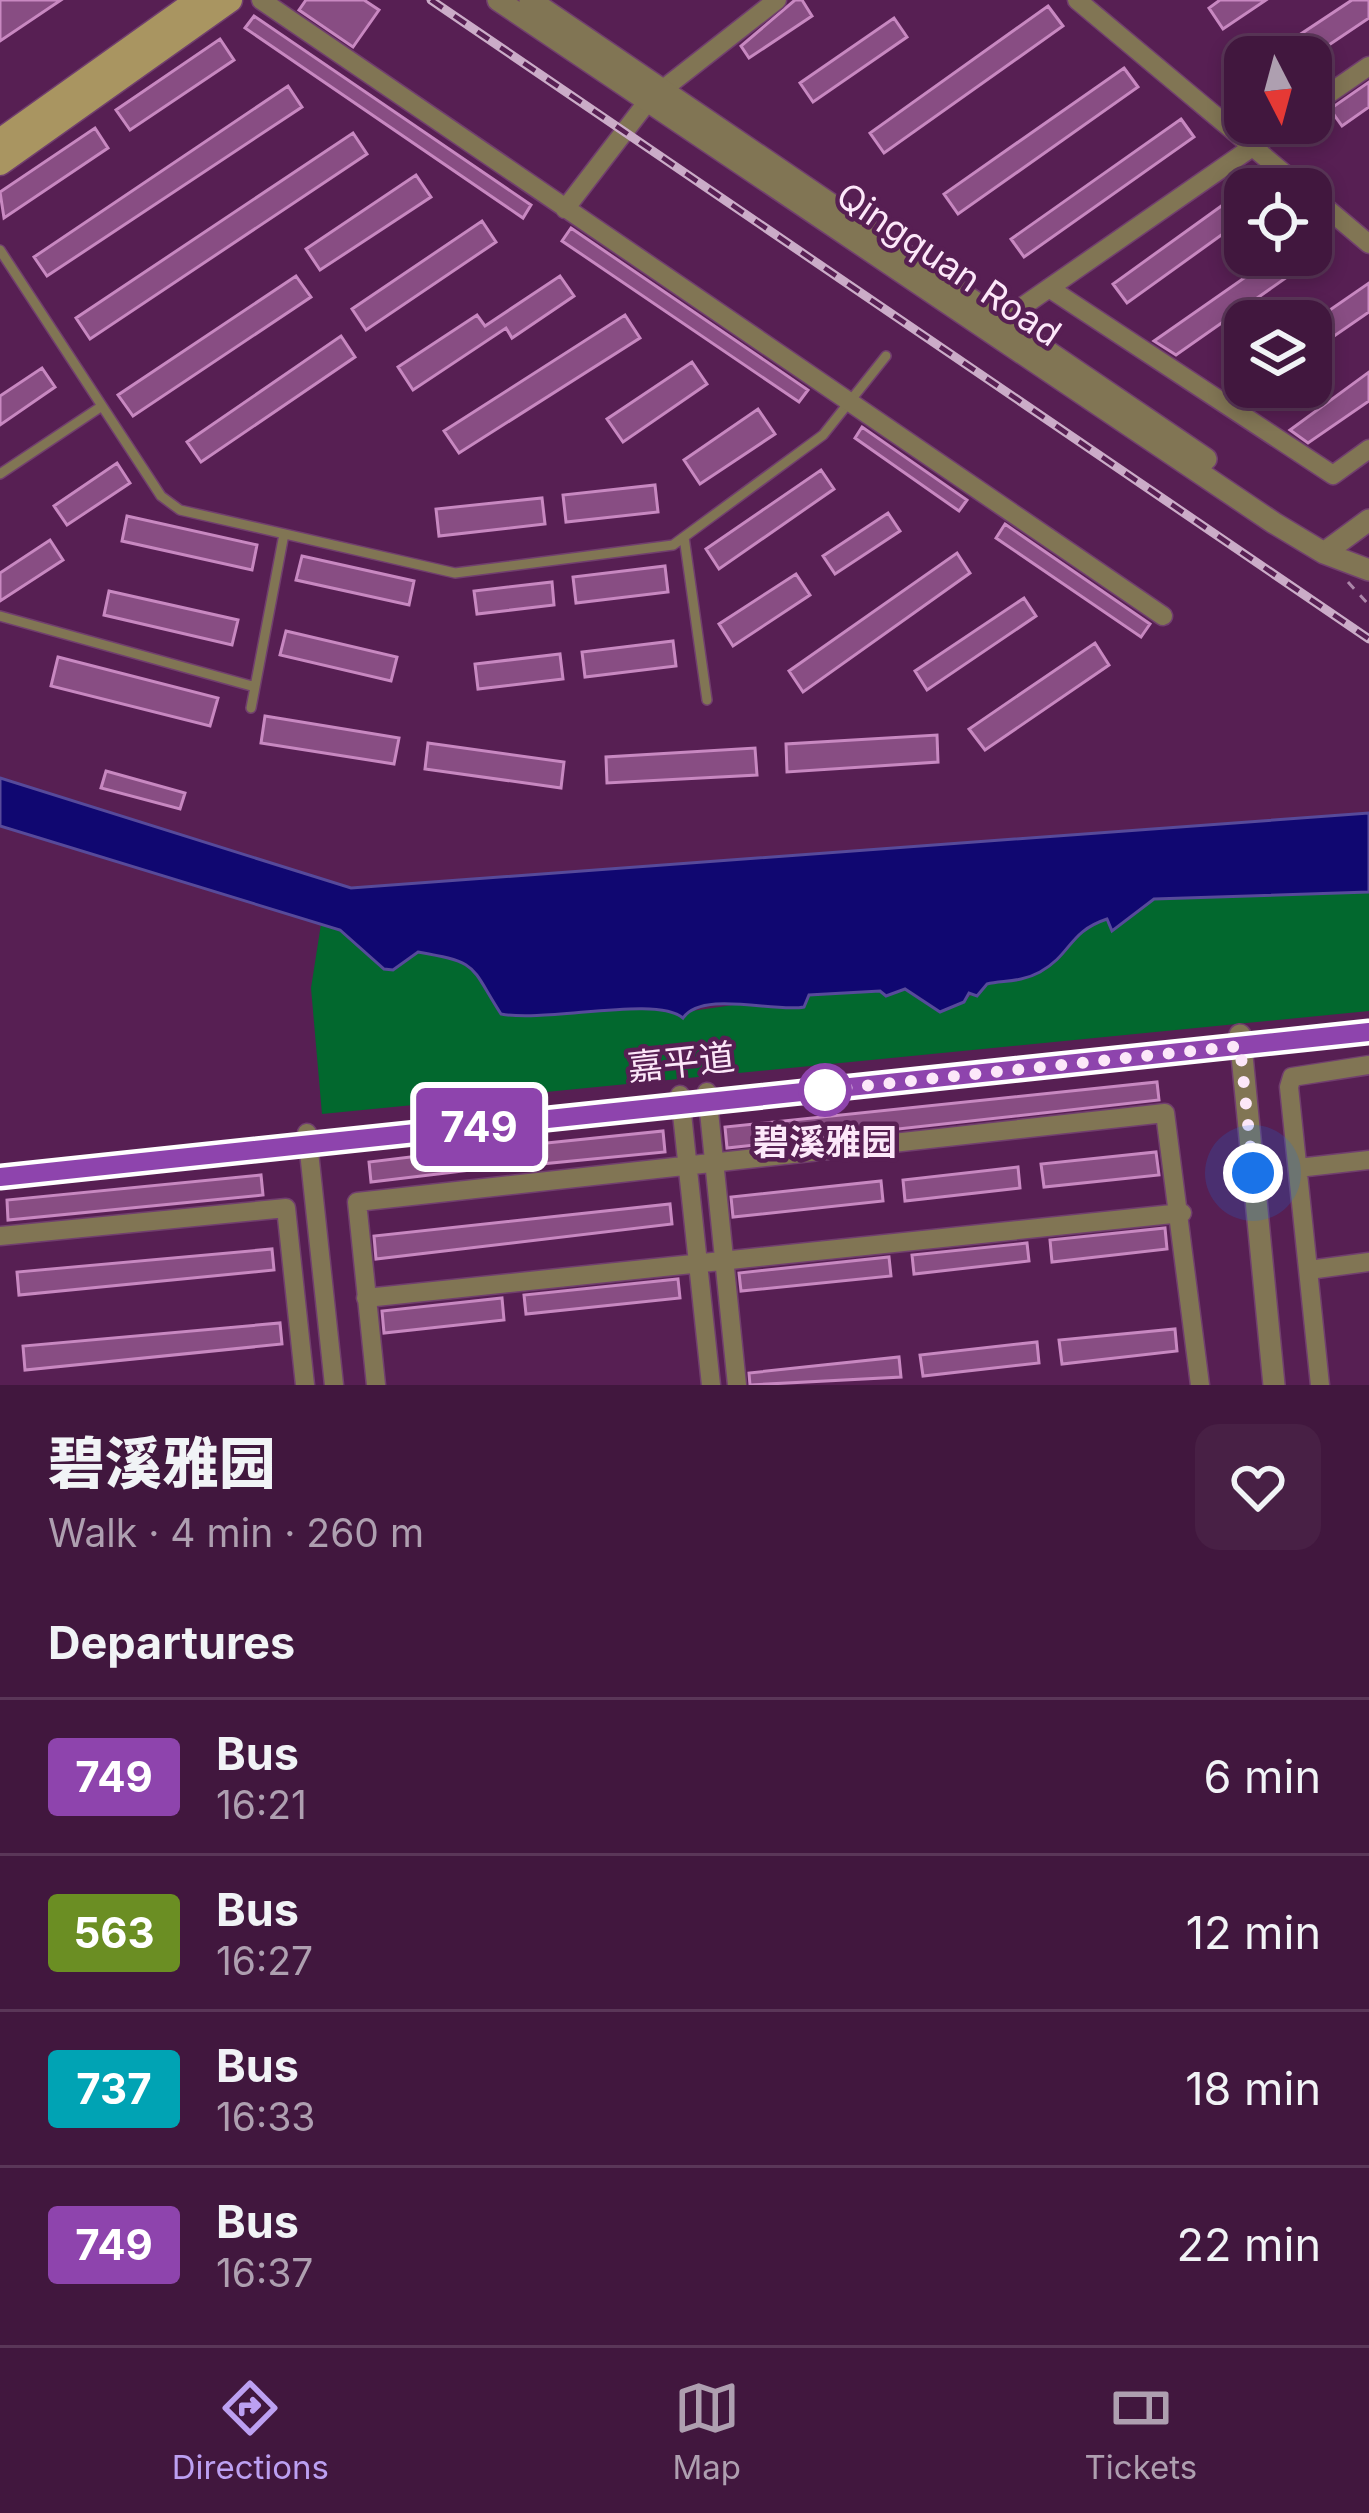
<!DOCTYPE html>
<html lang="en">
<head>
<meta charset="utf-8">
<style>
  body { margin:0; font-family:Inter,"Noto Sans SC",sans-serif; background:#482045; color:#f1f3f6; height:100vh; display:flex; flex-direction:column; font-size:45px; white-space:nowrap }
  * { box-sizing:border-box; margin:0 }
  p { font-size:39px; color:#ae9fb0 }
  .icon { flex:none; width:66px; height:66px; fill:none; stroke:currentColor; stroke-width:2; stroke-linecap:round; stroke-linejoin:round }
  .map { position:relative; height:1385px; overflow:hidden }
  .side { display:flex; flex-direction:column; background:#41173e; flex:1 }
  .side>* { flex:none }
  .badge { padding:0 24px; border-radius:9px; font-size:42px; line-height:78px }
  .needle { width:78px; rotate:174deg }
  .buttons { position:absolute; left:1224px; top:36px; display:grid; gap:24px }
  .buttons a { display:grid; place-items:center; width:108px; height:108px; border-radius:24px; background:#41173e; box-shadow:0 6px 18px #0003,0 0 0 3px #5a3658; font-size:60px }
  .you { position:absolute; width:60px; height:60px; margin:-30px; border:9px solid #fff; border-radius:50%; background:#1a73e8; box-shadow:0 0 0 18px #1a73e833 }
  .map>.badge { position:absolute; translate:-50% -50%; box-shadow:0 0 0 6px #fff }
  h2 { padding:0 48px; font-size:45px; line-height:108px }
  .round { display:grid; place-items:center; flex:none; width:126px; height:126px; border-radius:24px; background:#482045 }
  .head { display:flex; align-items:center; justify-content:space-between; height:204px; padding:0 48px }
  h1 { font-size:57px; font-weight:800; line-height:90px }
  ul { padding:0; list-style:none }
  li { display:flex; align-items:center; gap:36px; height:156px; padding:0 48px; border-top:3px solid #5a3658 }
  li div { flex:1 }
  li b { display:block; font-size:45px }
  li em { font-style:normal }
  li .badge { min-width:132px; font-weight:700; text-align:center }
  .menu { display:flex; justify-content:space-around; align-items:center; height:168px; border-top:3px solid #5a3658; background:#41173e; font-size:33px; color:#ae9fb0 }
  .menu a { display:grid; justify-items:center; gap:6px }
  .menu .selected { color:#bca0f2 }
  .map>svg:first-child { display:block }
</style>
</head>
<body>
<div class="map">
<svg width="1369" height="1385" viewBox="0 0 1369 1385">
  <rect width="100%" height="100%" fill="#571f53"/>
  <path fill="#02682e" d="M1369 892V1011L322 1114 311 988 321 924 352 936 384 969 393 970 418 952C479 963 468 963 501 1013L517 1017 648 1007 678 1013 754 1002 786 1009 809 995 880 991 886 995 905 989 940 1009 956 1006 987 984 1037 974 1088 923 1107 919 1113 930 1154 899Z"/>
  <path fill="#100771" stroke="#574a9a" stroke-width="3" d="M0 778 351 888 1369 813V892L1154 899 1112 931 1107 919C1068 932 1072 954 1040 972 1020 983 1002 980 987 984L977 996 969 993 964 1002 940 1012 905 989 886 996 880 991 809 995 804 1007C775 1013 703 990 683 1018 656 995 547 1023 501 1014 469 964 480 963 418 952L393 970 384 969 340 930 0 826Z"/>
  <path fill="#884d83" stroke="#c888c1" stroke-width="3" d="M0 0H61L0 41Z
    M306 0H364L379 10 353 47 299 10Z
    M795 0H802L812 16 749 58 741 46Z
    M1220 0H1266L1223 29 1209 8Z
    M1352 0H1369V18L1311 57H1266Z
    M1048 6 1063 26 884 153 870 133Z
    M254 16 531 205 523 218 245 28Z
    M894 18 907 37 813 102 800 83Z
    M220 39 234 60 130 130 116 110Z
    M1124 68 1138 87 958 214 944 194Z
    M1369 82V107L1342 126 1330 109Z
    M288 86 302 107 47 276 34 257Z
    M1181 119 1194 137 1024 257 1011 239Z
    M95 128 108 148 4 218 0 192Z
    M353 133 367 154 90 339 76 318Z
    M416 175 431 197 320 270 306 249Z
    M1245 189V218L1127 303 1113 284Z
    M482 221 496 242 366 330 352 309Z
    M1311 227 1327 249 1176 355 1154 341 1277 255H1311Z
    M571 228 808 390 799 402 562 241Z
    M296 276 311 297 133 416 118 395Z
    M560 276 574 296 512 338 506 328 413 390 398 367 477 315 485 326Z
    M1369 283V312L1311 352V323Z
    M625 315 640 338 459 453 444 431Z
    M341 336 355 357 201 462 187 442Z
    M692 362 707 384 623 442 607 419Z
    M42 368 55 387 0 425V396Z
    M1369 372V401L1308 443 1290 430Z
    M758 409 775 434 700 484 684 460Z
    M862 427 967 500 959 511 855 438Z
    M117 463 130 483 67 525 54 506Z
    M821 470 834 489 719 569 706 549Z
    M655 485 658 512 566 522 563 495Z
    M542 498 545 524 439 536 436 509Z
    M888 513 900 531 835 574 823 556Z
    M127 516 257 545 252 570 122 541Z
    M1005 524 1150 624 1141 637 996 538Z
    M50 540 63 560 0 601V573Z
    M957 553 970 573 803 692 789 671Z
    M302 556 414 581 409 605 296 580Z
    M665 566 668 592 576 603 573 577Z
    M796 574 810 595 733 646 719 624Z
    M552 582 554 605 477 614 474 591Z
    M109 591 238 620 232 645 104 615Z
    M1024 598 1036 616 927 690 915 671Z
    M286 631 397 657 391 681 280 655Z
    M673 641 676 666 585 677 582 652Z
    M1095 643 1109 665 985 750 969 729Z
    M560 654 563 679 478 689 475 664Z
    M58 657 218 698 210 726 51 686Z
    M265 716 399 738 394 764 261 743Z
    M937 735 938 762 787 772 786 744Z
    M428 743 564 762 561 788 425 769Z
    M755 748 757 775 607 783 606 757Z
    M106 771 185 793 180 809 101 788Z
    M1157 1082 1159 1100 727 1148 725 1127Z
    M663 1131 665 1152 510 1167 508 1147Z
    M485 1148 488 1168 371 1182 369 1162Z
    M1156 1152 1159 1175 1044 1187 1041 1164Z
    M1018 1167 1020 1188 905 1201 903 1180Z
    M261 1175 263 1195 8 1220 7 1200Z
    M881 1181 883 1201 733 1217 731 1197Z
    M670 1204 672 1224 376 1259 374 1236Z
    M1165 1228 1167 1249 1052 1262 1050 1240Z
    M1027 1243 1029 1261 914 1274 912 1255Z
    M272 1249 274 1270 19 1295 17 1272Z
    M889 1257 891 1276 741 1291 739 1273Z
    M678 1279 680 1298 526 1314 524 1295Z
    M502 1298 504 1320 384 1333 382 1311Z
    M280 1323 282 1344 25 1370 23 1346Z
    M1175 1329 1177 1351 1062 1364 1059 1340Z
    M1037 1342 1039 1363 923 1376 920 1355Z
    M899 1357 901 1377 750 1385 749 1373Z"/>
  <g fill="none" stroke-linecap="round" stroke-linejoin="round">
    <defs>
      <path id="service" d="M0 250 161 496 180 510 455 573 673 545 823 435 886 356
        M0 474 102 406
        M684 537 707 700
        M0 616 255 687
        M251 708 284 534"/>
      <path id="minor" d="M261 0 1163 616
        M1077 0 1303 189
        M1311 106 1369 66
        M1311 195 1369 244
        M565 209 648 101 777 0
        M1049 288 1333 475 1369 449
        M993 327 1287 123
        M707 1092 737 1385
        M680 1095 711 1385
        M307 1133 334 1385
        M1298 1168 1369 1160
        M0 1236 286 1208 305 1385
        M1309 1270 1369 1262
        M366 1298 1182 1213
        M376 1385 357 1202 1165 1113 1200 1385
        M1320 1385 1289 1087 1292 1077 1369 1065"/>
      <path id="tertiary" d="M498 0 1274 523 1324 553 1369 570
        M530 0 1206 459
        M1324 553 1369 520
        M1240 1035 1274 1385
        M0 1177 1369 1032"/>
      <path id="secondary" d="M0 141 198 0
        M0 163 230 0"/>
    </defs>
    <use href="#service" stroke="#713f6e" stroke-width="12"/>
    <use href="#minor" stroke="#713f6e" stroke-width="21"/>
    <use href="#tertiary" stroke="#713f6e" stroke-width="24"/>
    <use href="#secondary" stroke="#713f6e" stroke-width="27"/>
    <path stroke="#ab85a8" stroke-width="3" stroke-dasharray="9 9" stroke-linecap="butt" d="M1348 582 1369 605"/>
    <use href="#service" stroke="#817554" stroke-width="9"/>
    <use href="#minor" stroke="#817554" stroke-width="18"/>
    <use href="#tertiary" stroke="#817554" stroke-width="21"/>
    <use href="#secondary" stroke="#a99561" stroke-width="24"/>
    <defs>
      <path id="rail" d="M431 0 1369 639"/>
    </defs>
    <use href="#rail" stroke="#cbacc8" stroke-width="9"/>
    <use href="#rail" stroke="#571f53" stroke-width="4.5" stroke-dasharray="14" stroke-linecap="butt"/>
  </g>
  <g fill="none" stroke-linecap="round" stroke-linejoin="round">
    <defs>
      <path id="line" d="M0 1177 1369 1032"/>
    </defs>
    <use href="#line" stroke="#fff" stroke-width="27"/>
    <use href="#line" stroke="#8e44ad" stroke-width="18"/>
    <path stroke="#fce7f9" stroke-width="12" stroke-dasharray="0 21.6" d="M825 1090 1240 1046 1253 1173"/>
  </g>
  <circle fill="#fff" stroke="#8e44ad" stroke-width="6" cx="825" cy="1090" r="24"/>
  <g text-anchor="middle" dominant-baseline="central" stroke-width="9" stroke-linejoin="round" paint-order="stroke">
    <g font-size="36" fill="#fce7f9" stroke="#571f53">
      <text transform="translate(949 264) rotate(34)">Qingquan Road</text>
      <text transform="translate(681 1062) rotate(-6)">嘉平道</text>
    </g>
    <g font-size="36" font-weight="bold" fill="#fce7f9" stroke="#571f53">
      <text x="825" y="1142">碧溪雅园</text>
    </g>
  </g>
</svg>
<div class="buttons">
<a><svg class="needle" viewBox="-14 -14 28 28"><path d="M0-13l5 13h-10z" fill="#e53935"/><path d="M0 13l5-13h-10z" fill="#ae9fb0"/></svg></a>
<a><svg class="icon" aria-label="locate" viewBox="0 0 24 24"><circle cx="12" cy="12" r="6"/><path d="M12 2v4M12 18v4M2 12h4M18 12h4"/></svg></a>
<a><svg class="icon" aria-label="layers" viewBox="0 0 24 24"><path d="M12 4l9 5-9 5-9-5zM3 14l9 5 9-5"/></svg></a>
</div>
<div class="you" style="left:1253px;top:1173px"></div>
<b class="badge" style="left:479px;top:1127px;background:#8e44ad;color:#fff">749</b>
</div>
<section class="side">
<div class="head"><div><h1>碧溪雅园</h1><p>Walk · 4 min · 260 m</p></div><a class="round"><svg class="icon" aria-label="heart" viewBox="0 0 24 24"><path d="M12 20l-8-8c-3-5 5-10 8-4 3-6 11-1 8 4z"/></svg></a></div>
<h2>Departures</h2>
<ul>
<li><span class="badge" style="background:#8e44ad;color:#fff">749</span><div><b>Bus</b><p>16:21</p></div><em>6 min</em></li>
<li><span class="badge" style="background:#6b8e23;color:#fff">563</span><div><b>Bus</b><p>16:27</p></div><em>12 min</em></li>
<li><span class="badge" style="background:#00a3b4;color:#fff">737</span><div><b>Bus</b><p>16:33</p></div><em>18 min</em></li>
<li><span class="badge" style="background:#8e44ad;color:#fff">749</span><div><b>Bus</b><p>16:37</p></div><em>22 min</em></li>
</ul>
</section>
<nav class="menu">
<a class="selected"><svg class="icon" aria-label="directions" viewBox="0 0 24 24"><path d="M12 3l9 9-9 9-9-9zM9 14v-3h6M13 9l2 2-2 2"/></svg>Directions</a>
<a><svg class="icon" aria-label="map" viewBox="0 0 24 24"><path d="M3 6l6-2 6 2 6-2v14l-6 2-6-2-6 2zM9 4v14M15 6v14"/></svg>Map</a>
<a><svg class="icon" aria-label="tickets" viewBox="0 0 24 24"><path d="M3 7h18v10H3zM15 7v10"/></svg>Tickets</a>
</nav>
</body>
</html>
